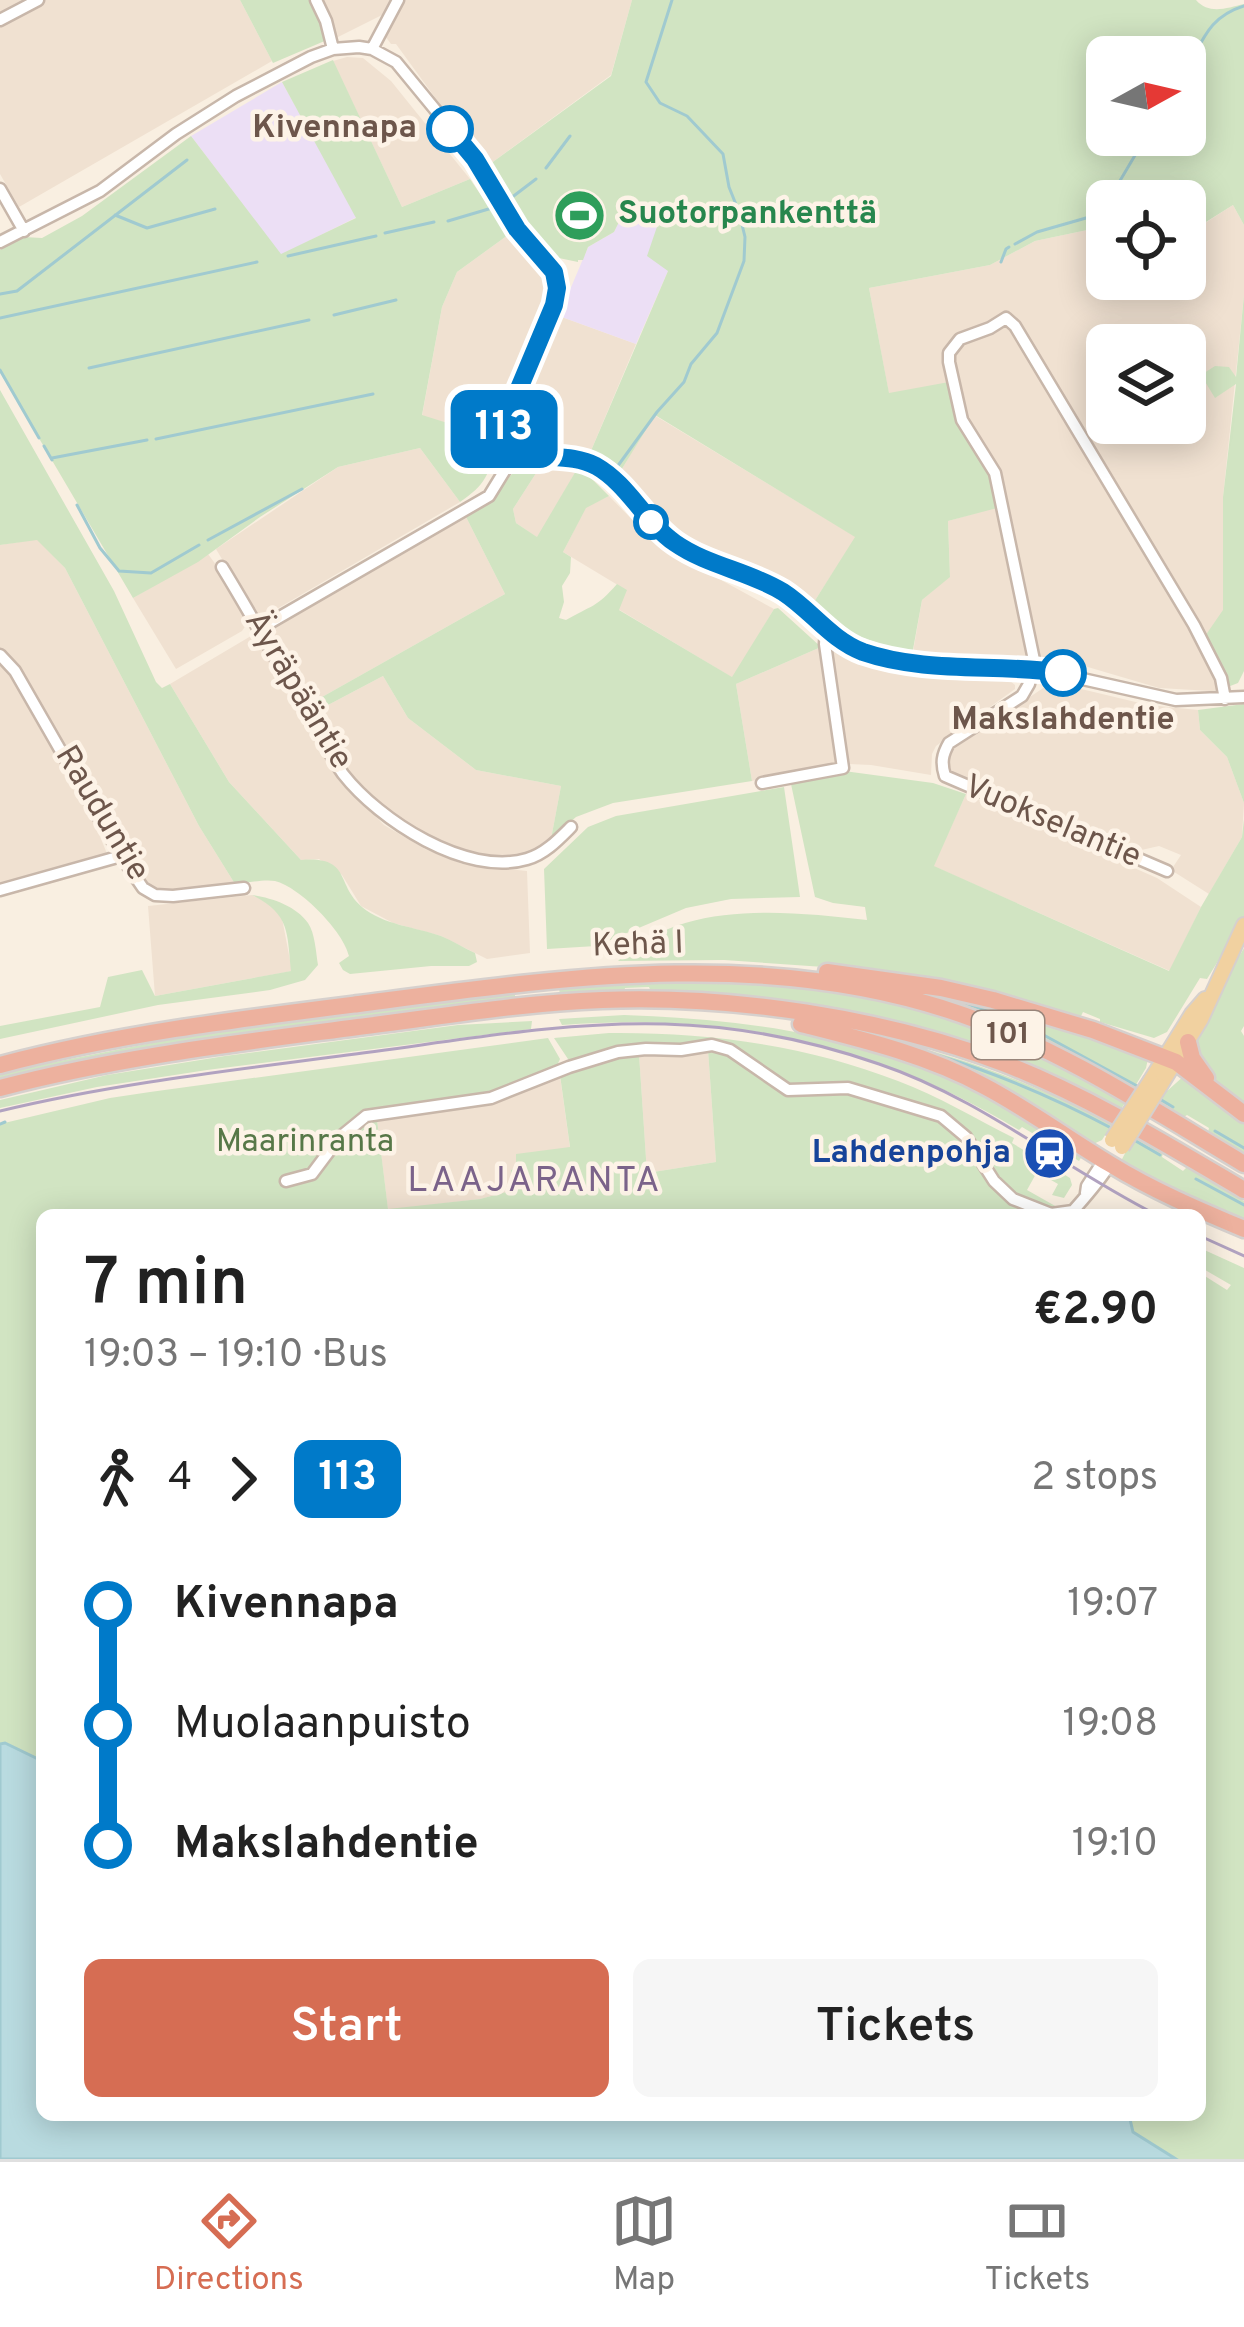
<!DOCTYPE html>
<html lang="en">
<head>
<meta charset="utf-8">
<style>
  body { margin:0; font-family:Overpass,sans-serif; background:#f6f6f6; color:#222; height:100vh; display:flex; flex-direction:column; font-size:45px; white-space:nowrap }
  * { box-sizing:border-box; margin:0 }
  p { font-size:39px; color:#767676 }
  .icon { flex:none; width:66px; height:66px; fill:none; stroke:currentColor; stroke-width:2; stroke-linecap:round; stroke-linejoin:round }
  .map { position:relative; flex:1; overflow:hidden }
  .details { position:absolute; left:36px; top:1209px; width:1170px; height:912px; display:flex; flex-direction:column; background:#fff; border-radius:18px; box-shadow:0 6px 30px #0003 }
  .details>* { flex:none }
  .badge { padding:0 24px; border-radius:18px; font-size:42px; line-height:78px }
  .needle { width:78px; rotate:82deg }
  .buttons { position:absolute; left:1086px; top:36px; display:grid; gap:24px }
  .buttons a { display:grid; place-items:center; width:120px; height:120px; border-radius:18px; background:#fff; box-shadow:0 6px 30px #0003; font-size:60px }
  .map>.badge { position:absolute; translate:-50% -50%; box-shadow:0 0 0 6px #fff }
  .legs { display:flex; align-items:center; gap:18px; height:132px; padding:0 48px; font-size:39px }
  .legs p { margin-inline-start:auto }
  .summary { display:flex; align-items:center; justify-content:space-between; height:204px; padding:0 48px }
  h1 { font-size:66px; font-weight:600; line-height:90px }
  .button { display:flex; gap:24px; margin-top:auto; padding:24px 48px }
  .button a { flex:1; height:138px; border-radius:18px; background:#d66d53; color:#fff; font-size:48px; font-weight:600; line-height:138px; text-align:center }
  .button a+a { background:#f6f6f6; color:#222 }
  ul { padding:0 48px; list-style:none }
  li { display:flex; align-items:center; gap:42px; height:120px; font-size:45px }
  li i { display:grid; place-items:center; width:18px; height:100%; margin:0 15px; background:currentColor }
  li i::after { content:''; width:30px; height:30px; margin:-15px; border:9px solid; border-radius:50%; background:#fff }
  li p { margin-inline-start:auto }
  li:first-child i { background:linear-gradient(#0000 50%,currentColor 0) }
  li:last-child i { background:linear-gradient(currentColor 50%,#0000 0) }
  .dock { display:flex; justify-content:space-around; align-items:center; height:168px; border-top:3px solid #e0e0e0; background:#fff; font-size:33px; color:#767676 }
  .dock a { display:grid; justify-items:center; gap:6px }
  .dock .selected { color:#d66d53 }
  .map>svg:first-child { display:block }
</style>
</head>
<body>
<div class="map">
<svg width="1244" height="2159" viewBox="0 0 1244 2159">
  <rect width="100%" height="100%" fill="#f9efe1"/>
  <path fill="#f0e1d1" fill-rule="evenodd" d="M0 0H240L272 61 19 207 0 174Z
    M311 0H632L611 75 490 164 455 125 396 44H391L385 36 393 19 384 14 336 38 327 40Z
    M347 57 363 58 391 81 470 179 402 207 333 61Z
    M1233 205 1244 225V295L1223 497 1225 688 1211 691 1159 688 1081 665 1044 659 913 652 922 600 950 576 948 521 997 507 889 394 869 288 990 265 1035 241 1092 229 1107 235V279H1185V220L1199 227ZM1107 345H1185V423H1107Z
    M508 235 528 252 545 276 548 289 547 302 492 437 422 416 442 307 457 272Z
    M559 316 636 344 590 453 530 450 518 443 514 437 517 411Z
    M654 415 856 537 814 602 784 585 678 539 620 472Z
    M420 448 460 502 258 620 216 549 338 467Z
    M558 466 577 469 538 538 516 523 513 509 540 467Z
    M609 496 657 545 774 609 733 678 618 609 626 590 563 552 586 507Z
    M465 515 505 594 306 706 264 631Z
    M37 539 65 568 199 826 235 884 169 893 152 889 139 878 122 852 19 667 0 649V545Z
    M208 554 222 573 248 622 242 631 176 669 133 598Z
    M256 633 338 777 384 825 425 849 462 864 527 871 530 953 487 959 441 936 393 923 361 906 342 875 319 859 301 860 229 782 170 684Z
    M833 644 862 659 912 671 1004 676 1015 685V689L936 746 932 754 931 775 871 765 849 764 846 763 829 646Z
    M821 647 839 765 752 781 736 684Z
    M0 665 7 671 94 822 108 856 0 885Z
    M383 676 408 718 476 770 561 786 551 839 532 853 507 857 487 855 451 848 415 832 382 810 344 770 311 714Z
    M1052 682 1148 705 1198 710 1200 730 1227 757 1244 803 1242 837 1209 894 1171 870 1181 855 1159 846 1137 851 976 781 948 771 949 752Z
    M966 794 1157 878 1201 907 1170 971 933 866Z
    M252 895 275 906 282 918 292 971 155 996 148 906Z
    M708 1050 716 1162 647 1173 639 1054Z
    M556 1068 560 1076 570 1148 511 1170V1191L480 1199 388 1210 376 1111 490 1094 517 1081Z"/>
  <path fill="#ecdff5" d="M282 82 357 217 281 255 191 136Z
    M631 198 661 215 668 271 636 344 559 316 588 247 614 232Z"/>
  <path fill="#d1e4c2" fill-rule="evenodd" d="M240 0H311L318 12 327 40 273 63Z
    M632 0H1196C1209 15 1227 8 1244 4V225L1233 205 1198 227 1185 220V201H1107V235L1092 229 1035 241 990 265 869 288 889 393 949 382 989 473 997 508 948 521 950 577 922 600 912 655 855 635 814 602 855 537 655 415 620 472 596 454 590 453 668 271 647 256 661 215 631 198 614 232 588 247 583 260H578V262L554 257 530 226 490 164 611 76ZM1107 57H1185V135H1107Z
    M333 60 402 207 470 179 508 235 457 272 442 307 422 415 492 437C494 469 487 484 460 502L420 448 338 467 260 517 198 562 133 598 0 372V250L24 237 42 238 82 216 191 136 281 254 356 218 282 82Z
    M1244 295V671L1238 683 1225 688 1203 639 1223 610V497L1236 384 1215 398 1201 375 1215 366 1229 367 1236 377Z
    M0 390 114 591 156 682 162 688 170 684 229 782 301 860C352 856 335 884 362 907 383 925 416 927 441 936 453 941 464 948 475 953L477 962 469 966H431L350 974 343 970 339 963 349 956C344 932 300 887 275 881 264 879 247 883 235 884L199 826 65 568 37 540 0 545Z
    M540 467 513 509 516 523 537 537 577 469 588 475 609 496 586 508 563 552 571 557 570 573 562 586 564 602 559 618 566 620C592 605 596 608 617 584L627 590 619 610 732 677 774 609 778 608 821 647 736 684 752 781 613 803 576 817 551 839 561 786 476 770 408 718 383 676 311 714 306 706 505 594 465 515 494 495 517 468Z
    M1244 704V803L1227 757 1200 730 1198 710Z
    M844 771 933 783 966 794 934 866 1169 971 1201 907 1242 837 1244 819V919L1207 979 1200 978 1167 1032 1154 1038 1100 1022V1019L1083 1012 1080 1018 824 967 724 960 618 961C682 899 786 911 867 920L865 907 833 903 815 897 791 784Z
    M784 787 800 897 731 899 686 908 596 946 547 949 544 869 588 827 616 816Z
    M252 895C272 898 296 906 308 923 315 933 316 953 318 965L305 980 270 990 158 1005 0 1039V1026L100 1007 108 977 142 970 155 996 291 971C287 932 290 914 252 895Z
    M1244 948V1026L1241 1031 1244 1036V1104L1207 1073C1202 1066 1197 1055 1196 1046 1196 1028 1233 967 1244 948Z
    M645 982C773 980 899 992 1018 1046 1054 1063 1090 1083 1125 1103L1121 1109 1029 1064 951 1037 651 992 649 987 625 988 624 992 560 994 559 989Z
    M918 992 954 994 1149 1054 1146 1068 1134 1088C1064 1049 995 1016 918 992Z
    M515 993V999L148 1048 0 1080V1073L14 1070 197 1034Z
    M624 1015C739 1019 849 1033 956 1081 1001 1100 1042 1128 1084 1153L1079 1161 1022 1127 1019 1130C875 1043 729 1012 562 1025L559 1019Z
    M532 1021 531 1029 207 1070 97 1087 0 1108V1100L107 1075 225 1056 458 1025Z
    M609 1033C707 1032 806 1045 898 1081 938 1096 976 1119 1014 1138L1012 1143 1070 1178 1072 1185 1064 1198 1052 1195 1058 1184 1037 1172 1027 1190 1057 1207 1056 1211 1014 1195 996 1177 974 1138 959 1122 940 1110 839 1082 795 1088 786 1084 739 1051 718 1042 675 1046 626 1044 570 1062 554 1038Z
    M548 1038 560 1059 556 1068 517 1081 490 1094 376 1111 388 1209 480 1199 510 1191 511 1170 516 1167V1154L570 1147 560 1075 595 1063 639 1054 647 1173 716 1162 708 1050 722 1049 789 1096 841 1092 938 1120 959 1137 1000 1194 1008 1200 1042 1215H42V2115H1200V1273L1227 1290 1231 1285 1200 1267V1248L1244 1268V2159H0V1124L110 1098 150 1092Z
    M884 1038C964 1058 1039 1085 1112 1124L1102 1140 1089 1146Z
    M1186 1074 1244 1119V1153L1208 1132 1209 1128 1187 1115 1184 1117 1156 1101Z
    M1134 1136 1163 1153 1162 1157 1183 1171 1187 1167 1244 1201V1223L1120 1163Z"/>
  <path fill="#b9dbe0" stroke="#a0cad0" stroke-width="3" d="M5 1743 42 1761V2115H1129L1133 2132 1176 2159H0V1744Z"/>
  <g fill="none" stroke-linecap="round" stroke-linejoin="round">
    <path stroke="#a0cad0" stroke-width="3" d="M1185 72C1203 41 1208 17 1244 6
      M546 168 570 136
      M511 198 536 179
      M1108 201 1147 135
      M115 215 147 228 215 209
      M448 221 492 208
      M385 233 434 222
      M1015 244 1037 232 1100 214 1107 203
      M288 256 376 236
      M1001 262 1006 249 1009 247
      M0 294 17 291 187 160
      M334 315 396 300
      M0 318 257 262
      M89 368 309 320
      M0 370 39 438
      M156 439 373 394
      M44 446 52 460
      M52 458 147 440
      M617 467 657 412 684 382 691 364 717 333 744 261 745 237 739 212 729 187 723 154 687 116 660 103 646 82 672 0
      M77 505 100 548 119 571 151 573 199 545
      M208 540 302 489
      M963 1002 1029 1027 1139 1087
      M940 1056C1001 1075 1059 1100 1115 1130
      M1158 1098 1173 1107
      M0 1124 5 1122
      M1215 1131 1244 1148
      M1134 1140 1160 1155
      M1196 1179 1244 1205"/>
    <defs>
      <path id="minor" d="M316 0 326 21 333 49
        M0 20 38 0
        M372 49 398 0
        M0 189 24 231
        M0 242 100 191 176 134 236 96 311 57 333 49 359 47 372 49 396 62 470 152 517 229 554 272 557 288 554 305 505 422 504 434 516 452
        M516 452 576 460 602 470 651 522 675 543 706 560 781 591 826 630 858 650 905 663 1047 671 1176 700 1244 697
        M222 567C251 614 277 663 306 710 318 731 329 754 343 774 379 820 466 877 527 859 545 854 559 839 571 827
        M259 629 489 496 516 452
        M0 655 15 671 121 856 143 888 155 895 173 896 244 888
        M762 783 843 768 825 644 826 630
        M1167 871 945 776C941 763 942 755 949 743L1022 696 1029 684 1034 660 995 473 962 420 949 362V353L960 339 990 328 1006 318 1015 326 1194 625 1221 678 1225 699
        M0 890 121 856
        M286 1181 312 1174 339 1138 366 1116 491 1098 569 1067 618 1052 646 1049 681 1050 712 1045 730 1050 788 1090 848 1088 941 1116 966 1137 994 1181 1013 1199 1051 1214 1073 1211C1087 1195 1099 1182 1110 1164
        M1086 1193 1087 1186 1104 1160"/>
      <path id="major" d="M1151 1080 1192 1014 1205 999
        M1160 1086 1201 1019 1244 925"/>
      <path id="highway" d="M827 972 941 988 993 1000 1093 1030 1176 1062 1244 1114
        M801 1024C864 1040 927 1055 984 1086 1028 1109 1068 1139 1110 1164 1152 1190 1199 1210 1244 1229
        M1188 1042 1192 1058 1206 1078
        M0 1065C117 1034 239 1019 359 1004 558 978 768 946 963 1015 1063 1050 1153 1110 1244 1164
        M0 1088C118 1057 238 1043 358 1027 439 1017 520 1003 602 1000 732 995 881 1017 1003 1063 1088 1096 1166 1144 1244 1190"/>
    </defs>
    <use href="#minor" stroke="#c8b7aa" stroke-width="15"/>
    <use href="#major" stroke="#d6d0cd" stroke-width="18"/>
    <use href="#highway" stroke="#d6d0cd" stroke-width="21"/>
    <use href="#minor" stroke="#fff" stroke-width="10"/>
    <use href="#major" stroke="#f1d1a0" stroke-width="14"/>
    <use href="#highway" stroke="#edb19e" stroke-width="16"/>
    <path stroke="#b1a2c0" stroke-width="3" d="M0 1111C112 1084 226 1071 340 1056 447 1043 557 1021 665 1024 738 1026 810 1040 879 1064 980 1098 1062 1167 1157 1215
      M1200 1236 1244 1256"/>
    <defs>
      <path id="major-bridge" d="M1112 1140 1151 1080
        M1122 1147 1160 1086"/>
    </defs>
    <use href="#major-bridge" stroke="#d6d0cd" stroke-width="18" stroke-linecap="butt"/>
    <use href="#major-bridge" stroke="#f1d1a0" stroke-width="14"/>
  </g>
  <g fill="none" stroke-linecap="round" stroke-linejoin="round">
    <defs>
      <path id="line-1" d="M450 129 475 159 517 229 554 272 557 288 554 305 505 422 504 434 516 452C542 460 571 453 596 466 628 484 645 522 675 543 708 566 749 571 783 592 811 610 831 640 863 652 927 674 997 663 1063 673"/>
    </defs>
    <use href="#line-1" stroke="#fff" stroke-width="27"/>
    <use href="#line-1" stroke="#007ac9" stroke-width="18"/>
  </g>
  <defs>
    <symbol id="stadium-disc" viewBox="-11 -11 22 22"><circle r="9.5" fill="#2e9e5b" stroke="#fdf3e7"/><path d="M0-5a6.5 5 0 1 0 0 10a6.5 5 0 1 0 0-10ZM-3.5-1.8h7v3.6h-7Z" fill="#fff"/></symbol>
    <symbol id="station-disc" viewBox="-11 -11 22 22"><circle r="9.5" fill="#1a4fb4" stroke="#fdf3e7"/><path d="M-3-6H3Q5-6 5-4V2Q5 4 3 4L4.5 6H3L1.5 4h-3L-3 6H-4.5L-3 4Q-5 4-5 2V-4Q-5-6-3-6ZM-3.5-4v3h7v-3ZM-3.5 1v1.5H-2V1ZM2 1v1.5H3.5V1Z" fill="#fff"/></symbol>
  </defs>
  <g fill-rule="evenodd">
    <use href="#stadium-disc" x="550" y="186" width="59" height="59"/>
    <use href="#station-disc" x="1020" y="1124" width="59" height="59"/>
  </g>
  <g fill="#fff" stroke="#007ac9" stroke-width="6">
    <circle cx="450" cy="129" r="21"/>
    <circle cx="651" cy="522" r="15"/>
    <circle cx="1063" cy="673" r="21"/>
  </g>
  <g text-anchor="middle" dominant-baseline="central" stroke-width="9" stroke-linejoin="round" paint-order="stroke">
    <rect fill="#fdf3e7" stroke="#98857a" stroke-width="3" x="972" y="1011" width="72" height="48" rx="9"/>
    <g font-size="30" font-weight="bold" fill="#6d564b">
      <text x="1008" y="1035">101</text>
    </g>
    <g font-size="33" font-weight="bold" fill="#6d564b" stroke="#fdf3e7" text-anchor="end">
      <text x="417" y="129">Kivennapa</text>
      <text x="1063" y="721" text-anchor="middle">Makslahdentie</text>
    </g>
    <g font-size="33" font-weight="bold" fill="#27864d" stroke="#fdf3e7" text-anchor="start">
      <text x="618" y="215">Suotorpankenttä</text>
    </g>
    <g font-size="33" fill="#6d564b" stroke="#fdf3e7">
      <text transform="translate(297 691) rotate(59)">Äyräpääntie</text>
      <text transform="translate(101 814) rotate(59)">Rauduntie</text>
      <text transform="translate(1052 823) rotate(23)">Vuokselantie</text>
      <text transform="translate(638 946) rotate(-2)">Kehä I</text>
    </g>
    <g font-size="33" fill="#577848" stroke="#fdf3e7">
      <text x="305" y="1143">Maarinranta</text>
    </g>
    <g font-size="33" font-weight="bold" fill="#164399" stroke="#fdf3e7" text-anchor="end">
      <text x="1011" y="1154">Lahdenpohja</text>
    </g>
    <g font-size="36" letter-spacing="3" fill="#7b638a" stroke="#fdf3e7">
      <text x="535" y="1182">LAAJARANTA</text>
    </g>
  </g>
</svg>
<div class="buttons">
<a><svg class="needle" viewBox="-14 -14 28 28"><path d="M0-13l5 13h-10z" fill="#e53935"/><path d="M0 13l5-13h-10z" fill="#767676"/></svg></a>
<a><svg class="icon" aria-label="locate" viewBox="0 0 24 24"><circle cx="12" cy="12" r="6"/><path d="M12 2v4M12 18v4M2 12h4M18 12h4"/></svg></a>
<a><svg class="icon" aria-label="layers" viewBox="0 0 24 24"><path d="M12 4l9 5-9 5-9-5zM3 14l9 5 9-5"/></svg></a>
</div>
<b class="badge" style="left:504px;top:429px;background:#007ac9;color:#fff">113</b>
<section class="details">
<div class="summary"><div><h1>7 min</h1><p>19:03 – 19:10 · Bus</p></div><b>€2.90</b></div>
<div class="legs"><svg class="icon" aria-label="walk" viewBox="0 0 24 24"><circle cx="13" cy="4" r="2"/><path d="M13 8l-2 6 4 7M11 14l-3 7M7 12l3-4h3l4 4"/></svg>4<svg class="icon" aria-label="forward" viewBox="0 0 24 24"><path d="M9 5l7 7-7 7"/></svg><b class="badge" style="background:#007ac9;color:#fff">113</b><p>2 stops</p></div>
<ul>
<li><i style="color:#007ac9"></i><b>Kivennapa</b><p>19:07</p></li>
<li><i style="color:#007ac9"></i><span>Muolaanpuisto</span><p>19:08</p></li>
<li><i style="color:#007ac9"></i><b>Makslahdentie</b><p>19:10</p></li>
</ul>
<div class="button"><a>Start</a><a>Tickets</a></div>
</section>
</div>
<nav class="dock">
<a class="selected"><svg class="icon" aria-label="directions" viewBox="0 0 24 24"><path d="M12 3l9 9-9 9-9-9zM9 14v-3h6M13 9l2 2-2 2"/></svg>Directions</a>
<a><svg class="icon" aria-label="map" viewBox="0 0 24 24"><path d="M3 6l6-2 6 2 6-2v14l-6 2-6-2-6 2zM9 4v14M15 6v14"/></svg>Map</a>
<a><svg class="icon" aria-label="tickets" viewBox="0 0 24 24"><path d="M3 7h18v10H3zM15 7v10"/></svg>Tickets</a>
</nav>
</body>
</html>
